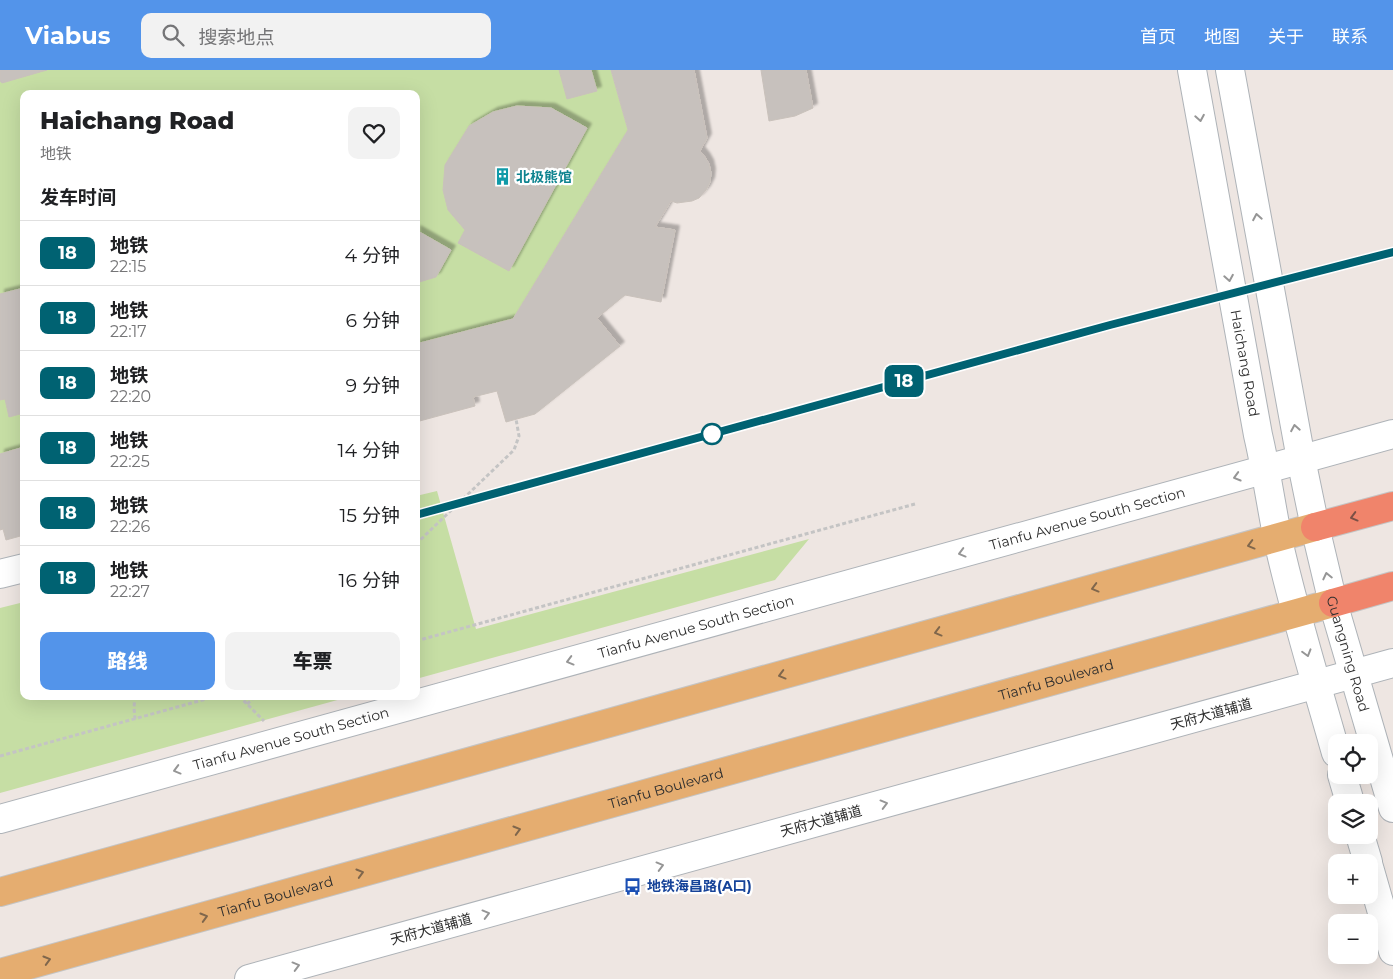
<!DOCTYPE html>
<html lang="zh">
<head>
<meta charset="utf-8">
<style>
  body { margin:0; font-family:Montserrat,"Noto Sans SC",sans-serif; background:#f2f2f2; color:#202124; height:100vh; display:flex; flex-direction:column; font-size:19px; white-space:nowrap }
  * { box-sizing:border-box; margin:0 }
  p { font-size:16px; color:#757577 }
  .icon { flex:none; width:28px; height:28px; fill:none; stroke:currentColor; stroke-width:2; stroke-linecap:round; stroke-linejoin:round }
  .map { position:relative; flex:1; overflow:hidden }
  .side { position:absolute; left:20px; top:20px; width:400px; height:610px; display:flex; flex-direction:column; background:#fff; border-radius:10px; box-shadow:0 5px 20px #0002 }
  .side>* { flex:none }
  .badge { padding:0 10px; border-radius:8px; font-size:18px; line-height:32px }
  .controls { position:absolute; left:1328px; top:664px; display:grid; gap:10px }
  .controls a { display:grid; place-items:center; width:50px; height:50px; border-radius:10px; background:#fff; box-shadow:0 5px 20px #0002; font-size:25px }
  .map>.badge { position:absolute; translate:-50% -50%; box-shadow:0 0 0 2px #fff }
  h2 { padding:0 20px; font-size:19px; line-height:45px }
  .round { display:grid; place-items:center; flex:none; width:52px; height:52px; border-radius:10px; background:#f2f2f2 }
  .headline { display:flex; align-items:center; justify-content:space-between; height:85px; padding:0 20px }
  h1 { font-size:24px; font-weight:800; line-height:38px }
  .primary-button { display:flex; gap:10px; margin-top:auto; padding:10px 20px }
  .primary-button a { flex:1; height:58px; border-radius:10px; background:#5394ea; color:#fff; font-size:20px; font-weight:800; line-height:58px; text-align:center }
  .primary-button a+a { background:#f2f2f2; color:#202124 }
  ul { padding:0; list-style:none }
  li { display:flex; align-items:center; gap:15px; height:65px; padding:0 20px; border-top:1px solid #e0e0e0 }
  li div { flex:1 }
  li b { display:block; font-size:19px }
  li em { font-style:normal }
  li .badge { min-width:55px; font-weight:700; text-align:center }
  header { display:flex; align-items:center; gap:30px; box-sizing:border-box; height:70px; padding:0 25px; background:#5394ea; color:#fff }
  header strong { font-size:24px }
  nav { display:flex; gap:28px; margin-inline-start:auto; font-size:18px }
  .search { width:350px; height:45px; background:#f2f2f2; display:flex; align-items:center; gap:12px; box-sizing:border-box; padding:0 18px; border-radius:10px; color:#757577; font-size:19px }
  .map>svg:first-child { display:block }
</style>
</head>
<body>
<header>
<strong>Viabus</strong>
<div class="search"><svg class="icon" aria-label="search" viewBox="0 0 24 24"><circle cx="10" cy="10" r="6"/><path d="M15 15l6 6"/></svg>搜索地点</div>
<nav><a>首页</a><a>地图</a><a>关于</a><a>联系</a></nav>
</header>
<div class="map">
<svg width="1393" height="909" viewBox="0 0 1393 909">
  <defs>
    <filter id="shadow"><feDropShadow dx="4.5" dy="-4.5" stdDeviation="1" flood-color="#0004"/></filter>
  </defs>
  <rect width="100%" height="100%" fill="#eee6e2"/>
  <path fill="#c6dea4" d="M0 0H611L628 60 513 249 416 274V24H24V377L0 384Z
    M437 421 476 559 809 469 775 510 416 609V426Z
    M24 532V626H352L0 723V538Z"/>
  <path fill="#c7c1bd" stroke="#c9c1bb" filter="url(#shadow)" d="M0 0H47L2 13 0 11Z
    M559 0H591L597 21 567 29Z
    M611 0H694L707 68 700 81 705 87 709 94 711 103 710 112 706 120 699 128 692 131 677 133 671 131 655 157 675 160 661 232 625 225 597 248 620 276 535 344 506 352 497 321 473 327 475 336 416 352V274L513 249 628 60Z
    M761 0H806L813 38 795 46 769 51Z
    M517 36 551 38 587 58 509 201 458 173 465 160 448 140 443 120 445 95 469 56 493 42Z
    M416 160 451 180 436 207 416 213Z
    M24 218V343L9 347 5 329 0 330V224Z
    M24 377V465L6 470 3 459 0 460V384Z"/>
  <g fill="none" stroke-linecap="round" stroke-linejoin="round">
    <defs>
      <g id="minor">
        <path id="s1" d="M1192 0 1258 365C1266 399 1271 435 1278 470 1294 542 1316 612 1336 683"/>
        <path id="s2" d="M1230 0 1301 389 1315 457 1333 533 1393 738"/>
        <path d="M0 504 24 498"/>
        <path d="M1342 705 1350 732"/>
        <path id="s3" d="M0 749 1393 364"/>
        <path d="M1360 765 1368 792"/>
        <path d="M1369 797 1393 881"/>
        <path d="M249 909 1393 593"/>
      </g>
      <g id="major">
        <path d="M0 822 1315 457"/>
        <path id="s4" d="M0 903 1333 533"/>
      </g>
      <path id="highway" d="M1315 457 1393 436
        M1333 533 1393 516"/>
    </defs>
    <use href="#minor" stroke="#aeb3b8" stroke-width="30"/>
    <use href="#major" stroke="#c4c4c4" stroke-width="30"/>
    <use href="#highway" stroke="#c4c4c4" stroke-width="30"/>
    <path stroke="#c4c4c4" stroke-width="3" stroke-dasharray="4 2.5" stroke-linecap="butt" d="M416 474 514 380 519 366 516 349
      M416 571 915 434
      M135 626 134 638 135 649
      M239 626 264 651
      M247 634 256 626
      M0 686 217 626"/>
    <use href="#minor" stroke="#fff" stroke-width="28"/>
    <use href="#major" stroke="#e5ad70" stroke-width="28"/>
    <use href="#highway" stroke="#f0846b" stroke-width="28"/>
  </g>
  <defs><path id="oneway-chevron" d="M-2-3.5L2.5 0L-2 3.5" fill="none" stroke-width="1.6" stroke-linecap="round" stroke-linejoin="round" transform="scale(1.25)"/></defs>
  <g stroke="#969696">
    <use href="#oneway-chevron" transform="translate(1200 48) rotate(80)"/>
    <use href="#oneway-chevron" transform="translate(1257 147) rotate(-100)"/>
    <use href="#oneway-chevron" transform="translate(1229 208) rotate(80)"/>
    <use href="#oneway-chevron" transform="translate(1295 358) rotate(-100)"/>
    <use href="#oneway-chevron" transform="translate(1237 407) rotate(164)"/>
    <use href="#oneway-chevron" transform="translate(962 483) rotate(165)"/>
    <use href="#oneway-chevron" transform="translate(1327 506) rotate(-103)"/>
    <use href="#oneway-chevron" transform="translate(1307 583) rotate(74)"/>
    <use href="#oneway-chevron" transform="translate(570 591) rotate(165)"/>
    <use href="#oneway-chevron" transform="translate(177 700) rotate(165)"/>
    <use href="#oneway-chevron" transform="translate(884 734) rotate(-15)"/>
    <use href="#oneway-chevron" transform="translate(660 796) rotate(-15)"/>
    <use href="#oneway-chevron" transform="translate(486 844) rotate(-15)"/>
    <use href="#oneway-chevron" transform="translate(296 896) rotate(-15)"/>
  </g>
  <use stroke="#7c5046" href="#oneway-chevron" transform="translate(1354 447) rotate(165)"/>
  <g stroke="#80674c">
    <use href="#oneway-chevron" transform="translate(1251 475) rotate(165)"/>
    <use href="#oneway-chevron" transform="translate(1095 518) rotate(165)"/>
    <use href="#oneway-chevron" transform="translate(938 562) rotate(165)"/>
    <use href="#oneway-chevron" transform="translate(782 605) rotate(165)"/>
    <use href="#oneway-chevron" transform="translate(517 760) rotate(-16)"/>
    <use href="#oneway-chevron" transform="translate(360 803) rotate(-16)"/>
    <use href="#oneway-chevron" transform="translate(204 847) rotate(-16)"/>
    <use href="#oneway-chevron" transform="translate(47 890) rotate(-16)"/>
  </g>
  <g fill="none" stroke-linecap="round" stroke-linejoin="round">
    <defs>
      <path id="line" d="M416 445 1110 255 1393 182"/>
    </defs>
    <use href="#line" stroke="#fff" stroke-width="11"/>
    <use href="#line" stroke="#006272" stroke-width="8"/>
  </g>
  <defs>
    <symbol id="building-bare" viewBox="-9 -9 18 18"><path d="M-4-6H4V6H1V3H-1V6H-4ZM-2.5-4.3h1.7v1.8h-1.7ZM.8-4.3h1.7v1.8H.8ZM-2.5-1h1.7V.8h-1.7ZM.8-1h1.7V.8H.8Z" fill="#0f9aa8" stroke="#fff" stroke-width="2.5" paint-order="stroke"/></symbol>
    <symbol id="bus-bare" viewBox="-9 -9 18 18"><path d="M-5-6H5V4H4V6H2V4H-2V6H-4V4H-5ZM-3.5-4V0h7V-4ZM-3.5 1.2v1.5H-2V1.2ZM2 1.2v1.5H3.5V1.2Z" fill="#1a4fb4" stroke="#fff" stroke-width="2.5" paint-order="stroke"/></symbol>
  </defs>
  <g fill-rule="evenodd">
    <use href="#building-bare" x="490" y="94" width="25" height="25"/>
    <use href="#bus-bare" x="620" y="804" width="25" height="25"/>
  </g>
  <circle fill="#fff" stroke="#006272" stroke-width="2.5" cx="712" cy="364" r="10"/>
  <g text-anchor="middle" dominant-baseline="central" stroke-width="4.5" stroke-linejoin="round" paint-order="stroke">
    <g font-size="14" font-weight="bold" fill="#0d838f" stroke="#fff" text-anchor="start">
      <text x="516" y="107">北极熊馆</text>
    </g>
    <g font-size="14" fill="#2e2e2e" stroke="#fff">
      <text stroke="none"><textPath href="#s1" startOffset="298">Haichang Road</textPath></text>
      <text stroke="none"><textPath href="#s3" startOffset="1128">Tianfu Avenue South Section</textPath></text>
      <text stroke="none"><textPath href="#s3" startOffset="722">Tianfu Avenue South Section</textPath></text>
      <text stroke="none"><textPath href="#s2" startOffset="596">Guangning Road</textPath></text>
      <text stroke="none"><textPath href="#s4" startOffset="1096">Tianfu Boulevard</textPath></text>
      <text transform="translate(1211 644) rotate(-15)">天府大道辅道</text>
      <text stroke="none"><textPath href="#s3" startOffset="302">Tianfu Avenue South Section</textPath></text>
      <text stroke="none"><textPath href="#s4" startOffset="691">Tianfu Boulevard</textPath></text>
      <text transform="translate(821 751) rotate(-15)">天府大道辅道</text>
      <text stroke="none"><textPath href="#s4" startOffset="286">Tianfu Boulevard</textPath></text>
      <text transform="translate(431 859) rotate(-15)">天府大道辅道</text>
    </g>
    <g font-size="14" font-weight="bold" fill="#164399" stroke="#fff" text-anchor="start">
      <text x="647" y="816">地铁海昌路(A口)</text>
    </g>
  </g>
</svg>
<div class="controls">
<a><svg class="icon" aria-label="locate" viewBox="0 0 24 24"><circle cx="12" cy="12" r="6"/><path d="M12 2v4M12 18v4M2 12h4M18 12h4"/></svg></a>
<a><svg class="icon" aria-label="layers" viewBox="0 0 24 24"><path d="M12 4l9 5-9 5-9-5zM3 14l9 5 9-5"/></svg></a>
<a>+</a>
<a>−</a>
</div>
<b class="badge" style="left:904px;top:311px;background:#006272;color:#fff">18</b>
<section class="side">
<div class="headline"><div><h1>Haichang Road</h1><p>地铁</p></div><a class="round"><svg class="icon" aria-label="heart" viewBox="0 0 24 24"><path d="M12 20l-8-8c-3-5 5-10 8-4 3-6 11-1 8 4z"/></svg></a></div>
<h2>发车时间</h2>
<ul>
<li><span class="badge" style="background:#006272;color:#fff">18</span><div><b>地铁</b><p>22:15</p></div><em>4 分钟</em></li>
<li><span class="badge" style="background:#006272;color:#fff">18</span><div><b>地铁</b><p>22:17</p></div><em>6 分钟</em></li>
<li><span class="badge" style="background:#006272;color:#fff">18</span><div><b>地铁</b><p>22:20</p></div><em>9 分钟</em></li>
<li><span class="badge" style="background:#006272;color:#fff">18</span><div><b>地铁</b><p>22:25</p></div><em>14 分钟</em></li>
<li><span class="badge" style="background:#006272;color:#fff">18</span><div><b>地铁</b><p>22:26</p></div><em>15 分钟</em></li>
<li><span class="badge" style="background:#006272;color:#fff">18</span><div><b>地铁</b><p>22:27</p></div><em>16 分钟</em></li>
</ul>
<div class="primary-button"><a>路线</a><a>车票</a></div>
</section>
</div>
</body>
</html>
